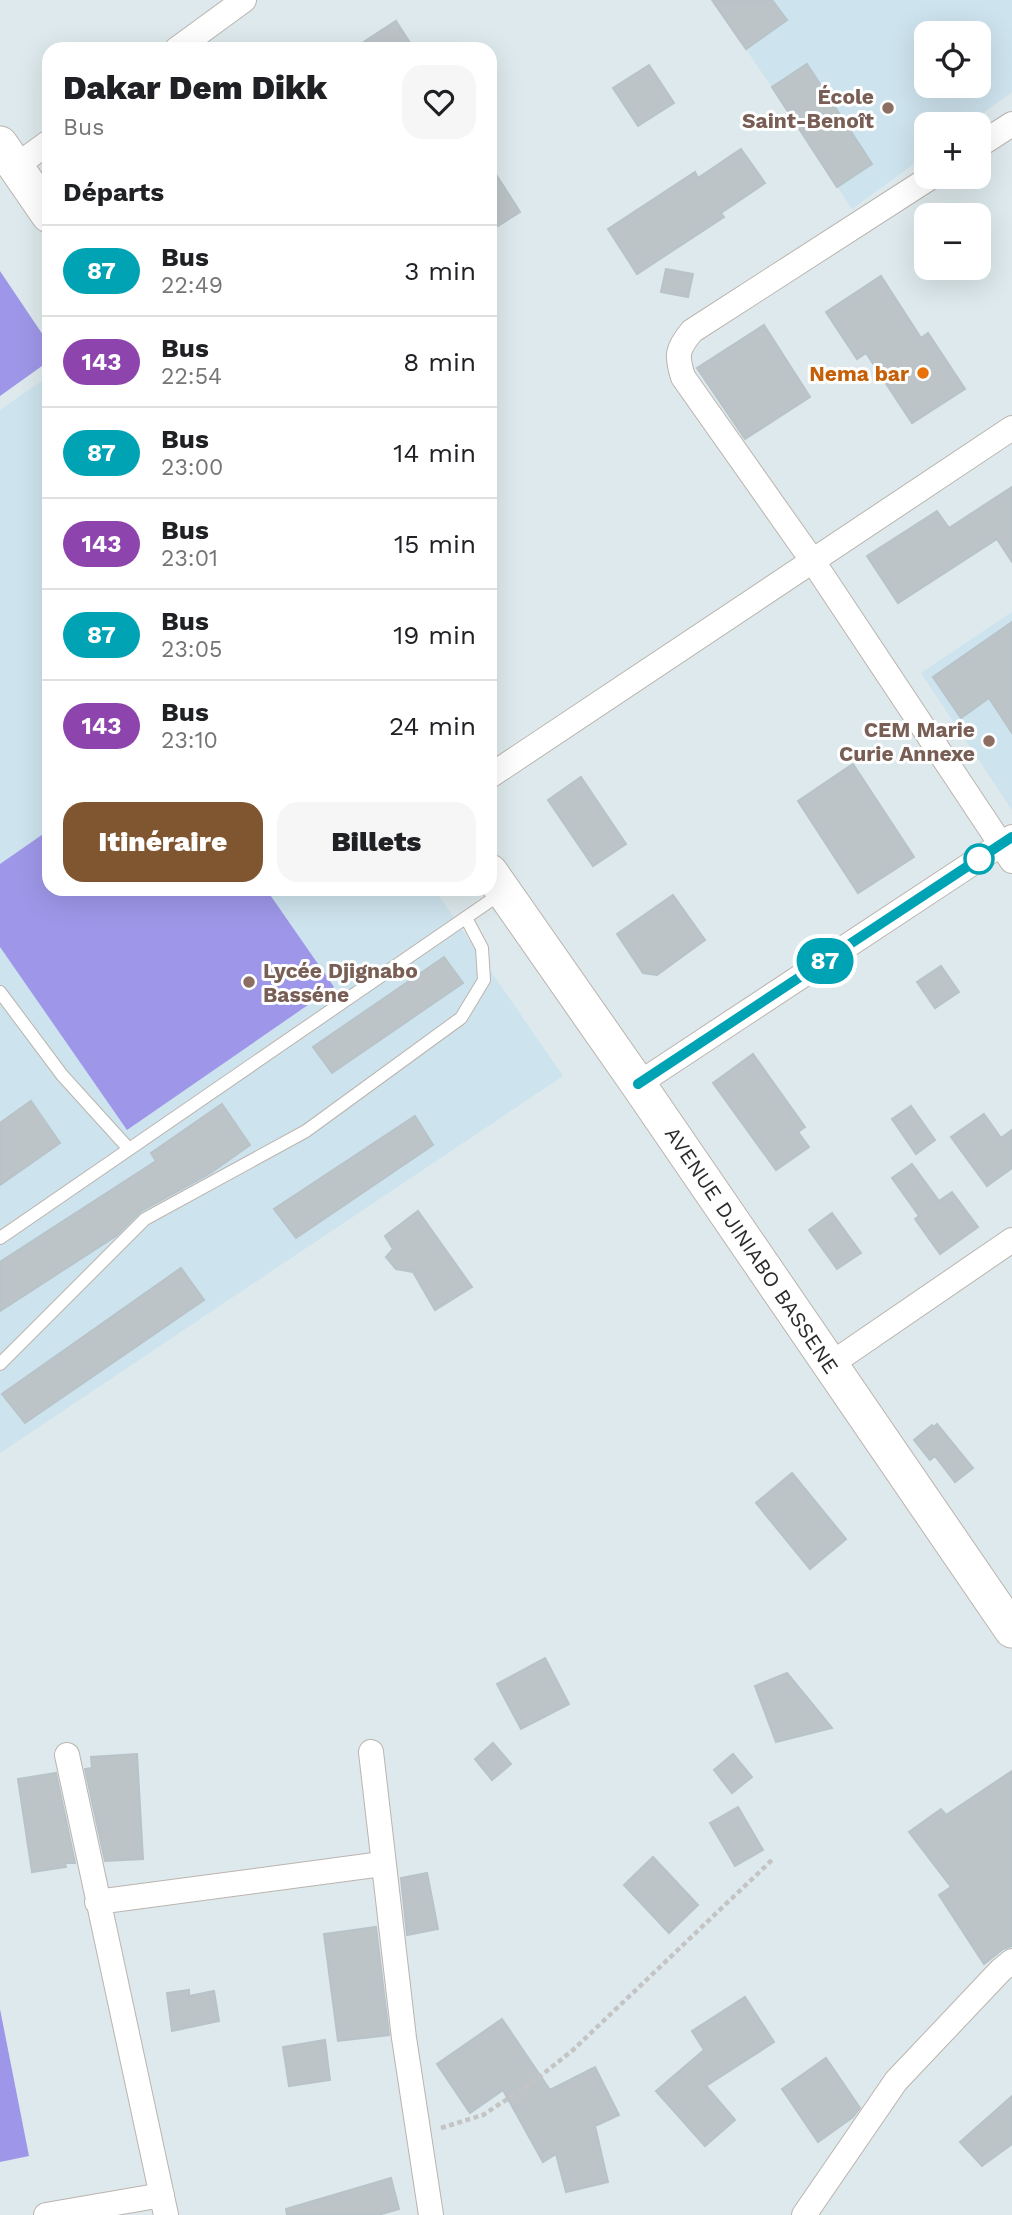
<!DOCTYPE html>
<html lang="fr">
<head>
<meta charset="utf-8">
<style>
  body { margin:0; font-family:"Work Sans",sans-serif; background:#f6f6f6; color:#202124; height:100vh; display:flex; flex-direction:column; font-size:26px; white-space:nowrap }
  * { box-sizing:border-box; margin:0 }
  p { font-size:23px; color:#757577 }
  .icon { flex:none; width:38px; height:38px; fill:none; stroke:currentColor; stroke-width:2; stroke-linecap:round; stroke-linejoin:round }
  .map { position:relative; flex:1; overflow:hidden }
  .sheet { position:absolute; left:42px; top:42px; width:455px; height:854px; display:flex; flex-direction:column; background:#fff; border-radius:21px; box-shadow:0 7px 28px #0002 }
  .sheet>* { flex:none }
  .badge { padding:0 14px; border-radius:23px; font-size:24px; line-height:46px }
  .controls { position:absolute; left:914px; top:21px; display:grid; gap:14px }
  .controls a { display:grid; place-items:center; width:77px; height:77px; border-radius:14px; background:#fff; box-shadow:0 7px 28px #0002; font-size:35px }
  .map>.badge { position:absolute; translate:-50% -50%; box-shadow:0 0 0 4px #fff }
  h2 { padding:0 21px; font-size:26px; line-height:63px }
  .round { display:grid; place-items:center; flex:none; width:74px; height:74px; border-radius:21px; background:#f6f6f6 }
  .summary { display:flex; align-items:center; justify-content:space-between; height:119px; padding:0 21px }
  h1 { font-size:33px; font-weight:800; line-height:52px }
  .button { display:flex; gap:14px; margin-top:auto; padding:14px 21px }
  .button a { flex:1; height:80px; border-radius:21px; background:#805631; color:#fff; font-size:28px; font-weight:800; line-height:80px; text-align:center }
  .button a+a { background:#f6f6f6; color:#202124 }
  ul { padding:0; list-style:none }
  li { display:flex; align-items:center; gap:21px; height:91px; padding:0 21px; border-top:2px solid #e0e0e0 }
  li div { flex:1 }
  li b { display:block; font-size:26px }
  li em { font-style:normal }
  li .badge { min-width:77px; font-weight:700; text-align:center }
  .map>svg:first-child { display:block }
</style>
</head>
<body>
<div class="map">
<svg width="1012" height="2215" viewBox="0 0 1012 2215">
  <rect width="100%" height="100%" fill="#dde9ec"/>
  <path fill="#cde3ed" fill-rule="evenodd" d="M712 0H1012V92L968 124H926V155L852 209 772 87ZM926 33H978V86H926Z
    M49 376V889H434L563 1076 0 1453V410Z
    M1012 612V810L921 673Z"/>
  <path fill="#9e97e9" d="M0 271 49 344V361L0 396Z
    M49 830V889H266L334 987 127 1130 0 947V864Z
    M0 2009 29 2156 0 2162Z"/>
  <path fill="#bdc4c8" stroke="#b7c3c8" stroke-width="2" d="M712 0H772L787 20 746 49Z
    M396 21 414 49H353Z
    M807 64 872 164 837 187 772 87Z
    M649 65 674 103 638 126 613 88Z
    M741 149 765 183 721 213 724 217 637 274 608 229 695 172 698 178Z
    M490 165 520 212 490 231Z
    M666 269 693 274 688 297 661 292Z
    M881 276 921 338 928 333 965 389 912 423 866 353 857 359 826 312Z
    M764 325 810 397 745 439 697 368Z
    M1012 487V562L997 539 898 603 867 556 937 511 949 528Z
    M1012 622V733L989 698 961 718 933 677Z
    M853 764 914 857 858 893 798 801Z
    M581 777 626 844 593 866 548 800Z
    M673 895 705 940 657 975 643 973 617 934Z
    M444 957 463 983 332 1073 313 1047Z
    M941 966 959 992 935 1008 917 982Z
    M753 1054 805 1127 798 1132 809 1147 776 1170 713 1083Z
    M31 1101 60 1143 0 1185V1123Z
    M222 1104 250 1145 209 1174 141 1211 116 1236 0 1311V1262L156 1161 151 1153Z
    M911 1106 935 1140 916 1154 892 1119Z
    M984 1114 1001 1138 1012 1130V1168L987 1186 951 1137Z
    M415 1116 433 1145 296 1238 274 1209Z
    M912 1164 939 1201 952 1192 978 1227 940 1254 915 1219 919 1216 892 1178Z
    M418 1211 472 1287 435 1310 413 1272 396 1269 386 1257 393 1249 385 1236Z
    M832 1213 861 1253 837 1269 809 1230Z
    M181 1268 204 1300 25 1423 2 1394Z
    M937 1424 973 1468 955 1482 935 1456 930 1460 914 1440 932 1425 934 1427Z
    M792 1473 846 1539 810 1569 756 1503Z
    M545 1658 569 1704 521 1729 497 1684Z
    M787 1673 832 1728 776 1742 755 1686Z
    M493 1743 511 1764 492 1780 475 1759Z
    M137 1754 143 1859 105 1861 85 1769 92 1768 91 1757Z
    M733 1754 752 1777 732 1793 714 1770Z
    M1012 1771V1946L1003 1949 984 1964 939 1895 951 1887 909 1832 941 1809 946 1815Z
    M56 1773 75 1863H65L66 1867 32 1872 18 1779Z
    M738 1807 763 1850 735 1866 710 1823Z
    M653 1857 698 1905 669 1933 624 1885Z
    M427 1873 438 1929 407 1935 401 1878Z
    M376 1927 389 2035 338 2041 324 1934Z
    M189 1990V1996L214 1991 219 2021 172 2031 167 1993Z
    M745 1997 774 2042 706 2086 735 2120 705 2146 656 2091 704 2050 692 2031Z
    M502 2019 550 2090 595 2067 619 2115 595 2126 608 2182 566 2192 556 2154 543 2162 503 2090 470 2113 437 2064Z
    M325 2040 330 2080 289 2086 283 2047Z
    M826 2058 860 2108 853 2117 818 2142 782 2089Z
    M1012 2096V2144L982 2166 960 2142Z
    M391 2178 399 2209 378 2215H287L286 2209Z"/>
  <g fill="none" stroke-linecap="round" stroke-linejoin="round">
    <defs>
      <path id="service" d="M0 992 62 1075 129 1149
        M0 1238 503 892
        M0 1364 145 1219 306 1131 461 1018 484 980 482 948 466 918"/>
      <path id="minor" d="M177 49 244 0
        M978 146 1012 124
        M16 166 49 142
        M931 177 692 331C677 349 676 355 683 377L812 560 1012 861
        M490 776 1012 428
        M638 1084 1012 837
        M831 1364 1012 1240
        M371 1752 404 2038 431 2215
        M67 1755 166 2215
        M97 1902 382 1864
        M46 2215 162 2195
        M804 2215 896 2081 1001 1970 1012 1961"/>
      <path id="secondary" d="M0 144 49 215
        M490 872 638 1084 1012 1630"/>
    </defs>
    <use href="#service" stroke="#bbb4ae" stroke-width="14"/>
    <use href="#minor" stroke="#bbb4ae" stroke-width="26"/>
    <use href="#secondary" stroke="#bbb4ae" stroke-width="37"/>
    <path stroke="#c4c4c4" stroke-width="4.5" stroke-dasharray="5 3.5" stroke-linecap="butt" d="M441 2128 483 2115 533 2082 573 2050 772 1860"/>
    <use href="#service" stroke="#fff" stroke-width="12"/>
    <use href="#minor" stroke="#fff" stroke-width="24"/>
    <use href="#secondary" stroke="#fff" stroke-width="35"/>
  </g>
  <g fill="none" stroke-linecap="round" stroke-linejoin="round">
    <defs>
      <path id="line" d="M638 1084 1012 837"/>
    </defs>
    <use href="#line" stroke="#fff" stroke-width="16"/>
    <use href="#line" stroke="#00a3b4" stroke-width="10"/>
  </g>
  <g fill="#8d6e63" stroke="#fff" stroke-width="2.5">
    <circle cx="888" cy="108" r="7"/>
    <circle cx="989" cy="741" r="7"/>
    <circle cx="249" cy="982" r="7"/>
  </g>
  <circle fill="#e8710a" stroke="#fff" stroke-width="2.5" cx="923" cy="373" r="7"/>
  <circle fill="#fff" stroke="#00a3b4" stroke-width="3.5" cx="979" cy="859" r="14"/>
  <g text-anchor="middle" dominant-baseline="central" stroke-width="6" stroke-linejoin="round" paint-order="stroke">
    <g font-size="21" font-weight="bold" fill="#785e54" stroke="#fff" text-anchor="end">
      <text x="874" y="96">École<tspan x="874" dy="24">Saint-Benoît</tspan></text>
      <text x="975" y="729">CEM Marie<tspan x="975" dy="24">Curie Annexe</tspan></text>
      <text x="263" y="970" text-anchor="start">Lycée Djignabo<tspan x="263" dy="24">Basséne</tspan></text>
    </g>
    <g font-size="21" font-weight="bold" fill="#c56008" stroke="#fff" text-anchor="end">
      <text x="909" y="373">Nema bar</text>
    </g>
    <g font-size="21" fill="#2b2b2b" stroke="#fff">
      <text transform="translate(752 1250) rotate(56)">AVENUE DJINIABO BASSENE</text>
    </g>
  </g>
</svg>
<div class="controls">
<a><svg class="icon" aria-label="locate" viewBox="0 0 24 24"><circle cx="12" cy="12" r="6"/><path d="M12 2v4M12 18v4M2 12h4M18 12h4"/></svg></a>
<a>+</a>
<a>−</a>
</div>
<b class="badge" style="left:825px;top:961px;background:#00a3b4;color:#fff">87</b>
<section class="sheet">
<div class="summary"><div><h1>Dakar Dem Dikk</h1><p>Bus</p></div><a class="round"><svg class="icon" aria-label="heart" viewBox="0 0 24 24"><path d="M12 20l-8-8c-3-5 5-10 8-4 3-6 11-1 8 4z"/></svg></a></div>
<h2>Départs</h2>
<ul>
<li><span class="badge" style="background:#00a3b4;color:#fff">87</span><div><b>Bus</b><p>22:49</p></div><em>3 min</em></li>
<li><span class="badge" style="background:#8e44ad;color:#fff">143</span><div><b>Bus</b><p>22:54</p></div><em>8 min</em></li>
<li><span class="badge" style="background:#00a3b4;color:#fff">87</span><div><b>Bus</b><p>23:00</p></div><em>14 min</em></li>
<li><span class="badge" style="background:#8e44ad;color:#fff">143</span><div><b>Bus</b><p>23:01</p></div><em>15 min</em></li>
<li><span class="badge" style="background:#00a3b4;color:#fff">87</span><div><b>Bus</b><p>23:05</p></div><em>19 min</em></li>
<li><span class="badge" style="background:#8e44ad;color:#fff">143</span><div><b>Bus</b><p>23:10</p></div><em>24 min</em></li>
</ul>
<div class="button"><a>Itinéraire</a><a>Billets</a></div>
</section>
</div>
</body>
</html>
